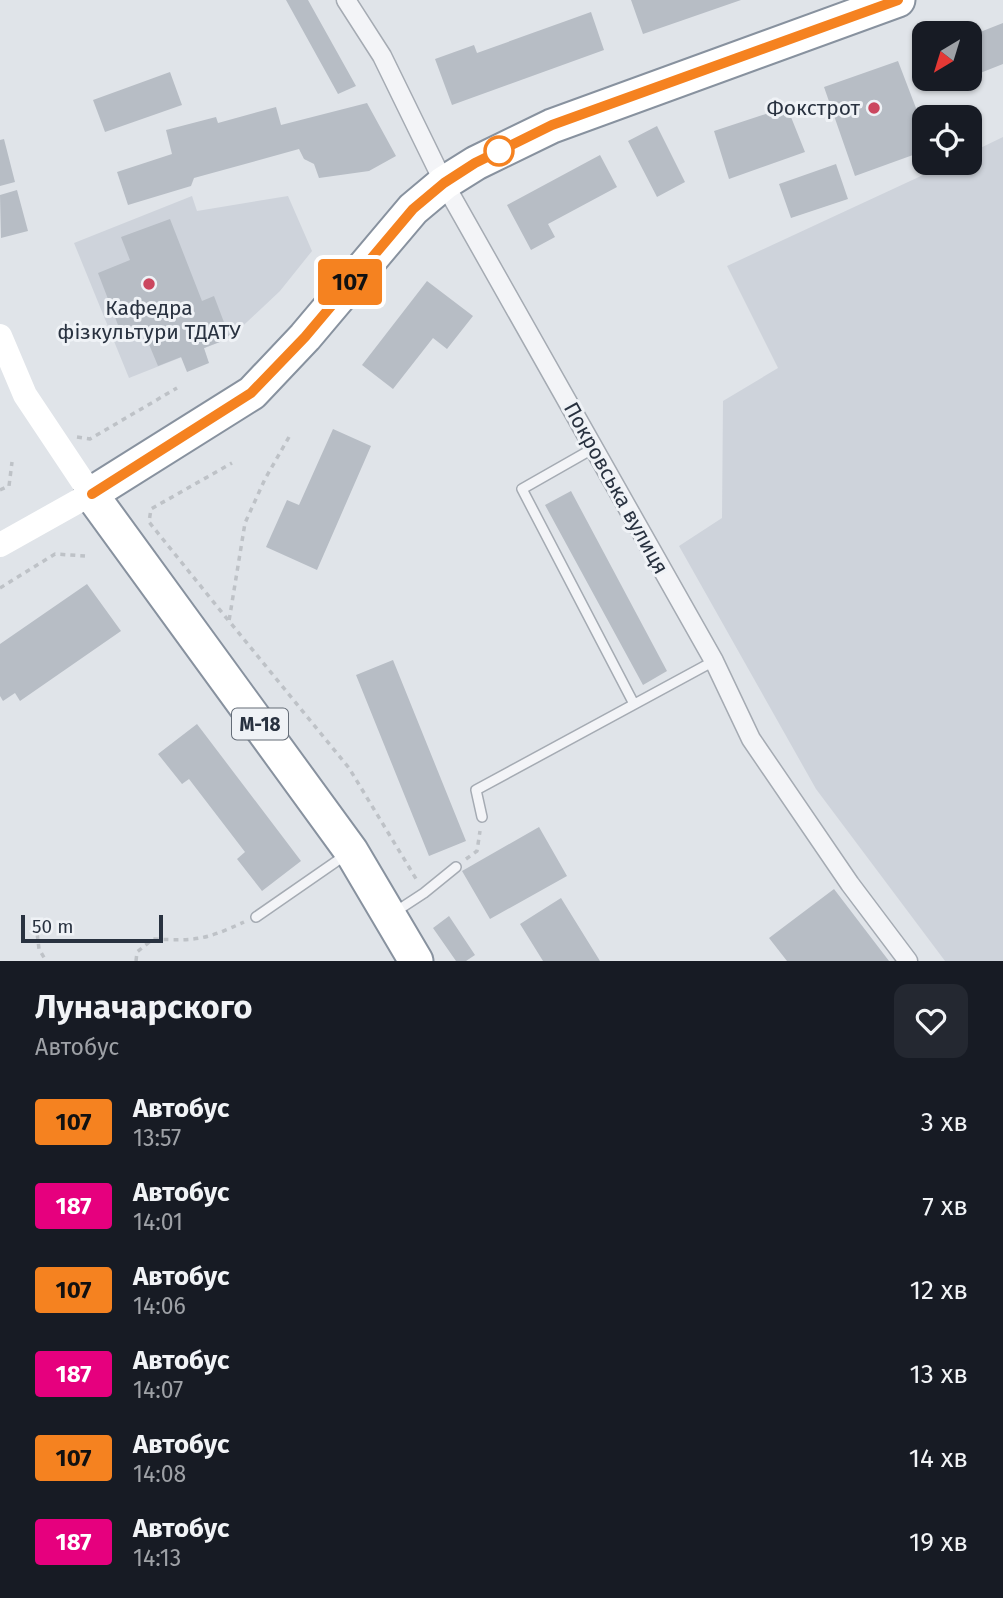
<!DOCTYPE html>
<html lang="uk">
<head>
<meta charset="utf-8">
<style>
  body { margin:0; font-family:"Fira Sans",sans-serif; background:#242831; color:#f1f3f6; height:100vh; display:flex; flex-direction:column; font-size:26px; white-space:nowrap }
  * { box-sizing:border-box; margin:0 }
  p { font-size:23px; color:#9ea1a6 }
  .icon { flex:none; width:38px; height:38px; fill:none; stroke:currentColor; stroke-width:2; stroke-linecap:round; stroke-linejoin:round }
  .map { position:relative; height:961px; overflow:hidden }
  .details { display:flex; flex-direction:column; background:#171b24; flex:1 }
  .details>* { flex:none }
  .badge { padding:0 14px; border-radius:5px; font-size:24px; line-height:46px }
  .needle { width:46px; rotate:218deg }
  .buttons { position:absolute; left:912px; top:21px; display:grid; gap:14px }
  .buttons a { display:grid; place-items:center; width:70px; height:70px; border-radius:14px; background:#171b24; box-shadow:0 2px 5px #0004; font-size:35px }
  .scale { position:absolute; left:21px; bottom:18px; width:142px; box-sizing:border-box; padding-left:7px; border:4px solid #293240; border-top:0; font-size:19px; line-height:24px; white-space:nowrap; color:#293240; -webkit-text-stroke:5px #eff2f6; paint-order:stroke }
  .map>.badge { position:absolute; translate:-50% -50%; box-shadow:0 0 0 4px #fff }
  .round { display:grid; place-items:center; flex:none; width:74px; height:74px; border-radius:14px; background:#242831 }
  .headline { display:flex; align-items:center; justify-content:space-between; height:119px; padding:0 35px }
  h1 { font-size:33px; font-weight:700; line-height:52px }
  ul { padding:0; list-style:none }
  li { display:flex; align-items:center; gap:21px; height:84px; padding:0 35px }
  li div { flex:1 }
  li b { display:block; font-size:26px }
  li em { font-style:normal }
  li .badge { min-width:77px; font-weight:700; text-align:center }
  .map>svg:first-child { display:block }
</style>
</head>
<body>
<div class="map">
<svg width="1003" height="961" viewBox="0 0 1003 961">
  <rect width="100%" height="100%" fill="#e0e4e9"/>
  <path fill="#ced3db" d="M1003 137V961H945L816 789 679 546 722 518 723 401 778 368 727 266 949 163H970V153Z
    M192 196 197 211 288 196 312 251 280 291 230 338 129 378 74 243Z"/>
  <path fill="#b7bdc5" d="M286 0H308L356 86 338 94Z
    M631 0H741L643 34Z
    M591 12 604 50 452 105 435 59 474 45 477 53Z
    M1003 23V64L970 77V36Z
    M898 61 924 129V151L855 176 824 87Z
    M170 72 182 105 105 132 93 100Z
    M939 79H963L942 87Z
    M367 103 396 156 369 171 319 178 314 164 304 159 299 149 194 178 191 186 128 205 117 172 172 154 166 130 216 117 218 123 276 107 281 125Z
    M787 107 805 152 729 179 714 131Z
    M657 126 685 182 657 197 628 141Z
    M4 139 15 182 0 186V140Z
    M600 155 617 187 548 224 555 237 531 250 507 205Z
    M836 164 848 199 791 218 779 184Z
    M17 190 28 231 1 238 0 195Z
    M170 219 202 301 214 296 230 338 204 348 209 363 187 372 181 357 158 366 143 330 123 338 98 273 130 260 121 237Z
    M427 281 473 316 447 349 433 338 393 389 362 365Z
    M333 429 371 446 317 570 266 547 287 500 299 505Z
    M571 491 667 671 643 685 545 505Z
    M87 584 121 631 20 701 15 693 3 701 0 696V644Z
    M393 660 466 841 429 856 356 675Z
    M197 724 301 861 262 891 237 859 245 852 189 779 182 784 158 754Z
    M539 827 567 876 490 919 462 871Z
    M834 889 889 961H787L769 938Z
    M561 898 600 961H543L520 924Z
    M449 916 475 955 466 961H456L433 928Z"/>
  <g fill="none" stroke-linecap="round" stroke-linejoin="round">
    <defs>
      <path id="lane" d="M594 448 522 489 634 704
        M482 817 476 790 714 661
        M395 912 424 893 456 867
        M256 917 347 854"/>
      <path id="street" d="M346 0 382 56 444 183 714 661 751 739 850 884 908 961"/>
      <path id="highway" d="M416 961 351 851 91 494 252 393 305 337 413 209 444 183 476 163 552 126 898 0"/>
    </defs>
    <use href="#lane" stroke="#a5abb3" stroke-width="12"/>
    <use href="#street" stroke="#a5abb3" stroke-width="21"/>
    <use href="#highway" stroke="#88929f" stroke-width="37"/>
    <path stroke="#bec2c7" stroke-width="3.5" stroke-dasharray="5 5" stroke-linecap="butt" d="M77 437 90 439 177 388
      M289 437 265 479 245 523 229 621 349 768 418 882
      M0 490 9 486 12 462
      M0 588 55 554 85 556
      M228 620 149 522 151 509 232 463
      M466 859 477 851 480 831
      M36 924 39 949 46 961
      M136 961 137 952 153 939C196 941 205 940 244 922"/>
    <use href="#lane" stroke="#f3f4f7" stroke-width="9"/>
    <use href="#street" stroke="#f3f4f7" stroke-width="18"/>
    <path stroke="#fff" stroke-width="24" d="M0 336 25 395 91 494 0 545"/>
    <use href="#highway" stroke="#fff" stroke-width="33"/>
  </g>
  <g fill="none" stroke-linecap="round" stroke-linejoin="round">
    <defs>
      <path id="line" d="M92 494 251 393 305 337 413 209 444 183 475 163 552 125 898 0"/>
    </defs>
    <use href="#line" stroke="#fff" stroke-width="16"/>
    <use href="#line" stroke="#f58220" stroke-width="10"/>
  </g>
  <g fill="#cb475f" stroke="#eff2f6" stroke-width="2.5">
    <circle cx="874" cy="108" r="7"/>
    <circle cx="149" cy="284" r="7"/>
  </g>
  <circle fill="#fff" stroke="#f58220" stroke-width="3.5" cx="499" cy="151" r="14"/>
  <g text-anchor="middle" dominant-baseline="central" stroke-width="6" stroke-linejoin="round" paint-order="stroke">
    <rect fill="#eff2f6" stroke="#646c77" stroke-width="2" x="232" y="708.5" width="56" height="31" rx="5"/>
    <g font-size="19" font-weight="bold" fill="#293240">
      <text x="260" y="724">М-18</text>
    </g>
    <g font-size="21" fill="#293240" stroke="#eff2f6" text-anchor="end">
      <text x="860" y="108">Фокстрот</text>
      <text x="149" y="308" text-anchor="middle">Кафедра<tspan x="149" dy="24">фізкультури ТДАТУ</tspan></text>
    </g>
    <g font-size="21" fill="#293240" stroke="#eff2f6">
      <text transform="translate(616 488) rotate(61)">Покровська вулиця</text>
    </g>
  </g>
</svg>
<div class="buttons">
<a><svg class="needle" viewBox="-14 -14 28 28"><path d="M0-13l5 13h-10z" fill="#e53935"/><path d="M0 13l5-13h-10z" fill="#9ea1a6"/></svg></a>
<a><svg class="icon" aria-label="locate" viewBox="0 0 24 24"><circle cx="12" cy="12" r="6"/><path d="M12 2v4M12 18v4M2 12h4M18 12h4"/></svg></a>
</div>
<div class="scale">50 m</div>
<b class="badge" style="left:350px;top:282px;background:#f58220;color:#111">107</b>
</div>
<section class="details">
<div class="headline"><div><h1>Луначарского</h1><p>Автобус</p></div><a class="round"><svg class="icon" aria-label="heart" viewBox="0 0 24 24"><path d="M12 20l-8-8c-3-5 5-10 8-4 3-6 11-1 8 4z"/></svg></a></div>
<ul>
<li><span class="badge" style="background:#f58220;color:#111">107</span><div><b>Автобус</b><p>13:57</p></div><em>3 хв</em></li>
<li><span class="badge" style="background:#e6007e;color:#fff">187</span><div><b>Автобус</b><p>14:01</p></div><em>7 хв</em></li>
<li><span class="badge" style="background:#f58220;color:#111">107</span><div><b>Автобус</b><p>14:06</p></div><em>12 хв</em></li>
<li><span class="badge" style="background:#e6007e;color:#fff">187</span><div><b>Автобус</b><p>14:07</p></div><em>13 хв</em></li>
<li><span class="badge" style="background:#f58220;color:#111">107</span><div><b>Автобус</b><p>14:08</p></div><em>14 хв</em></li>
<li><span class="badge" style="background:#e6007e;color:#fff">187</span><div><b>Автобус</b><p>14:13</p></div><em>19 хв</em></li>
</ul>
</section>
</body>
</html>
